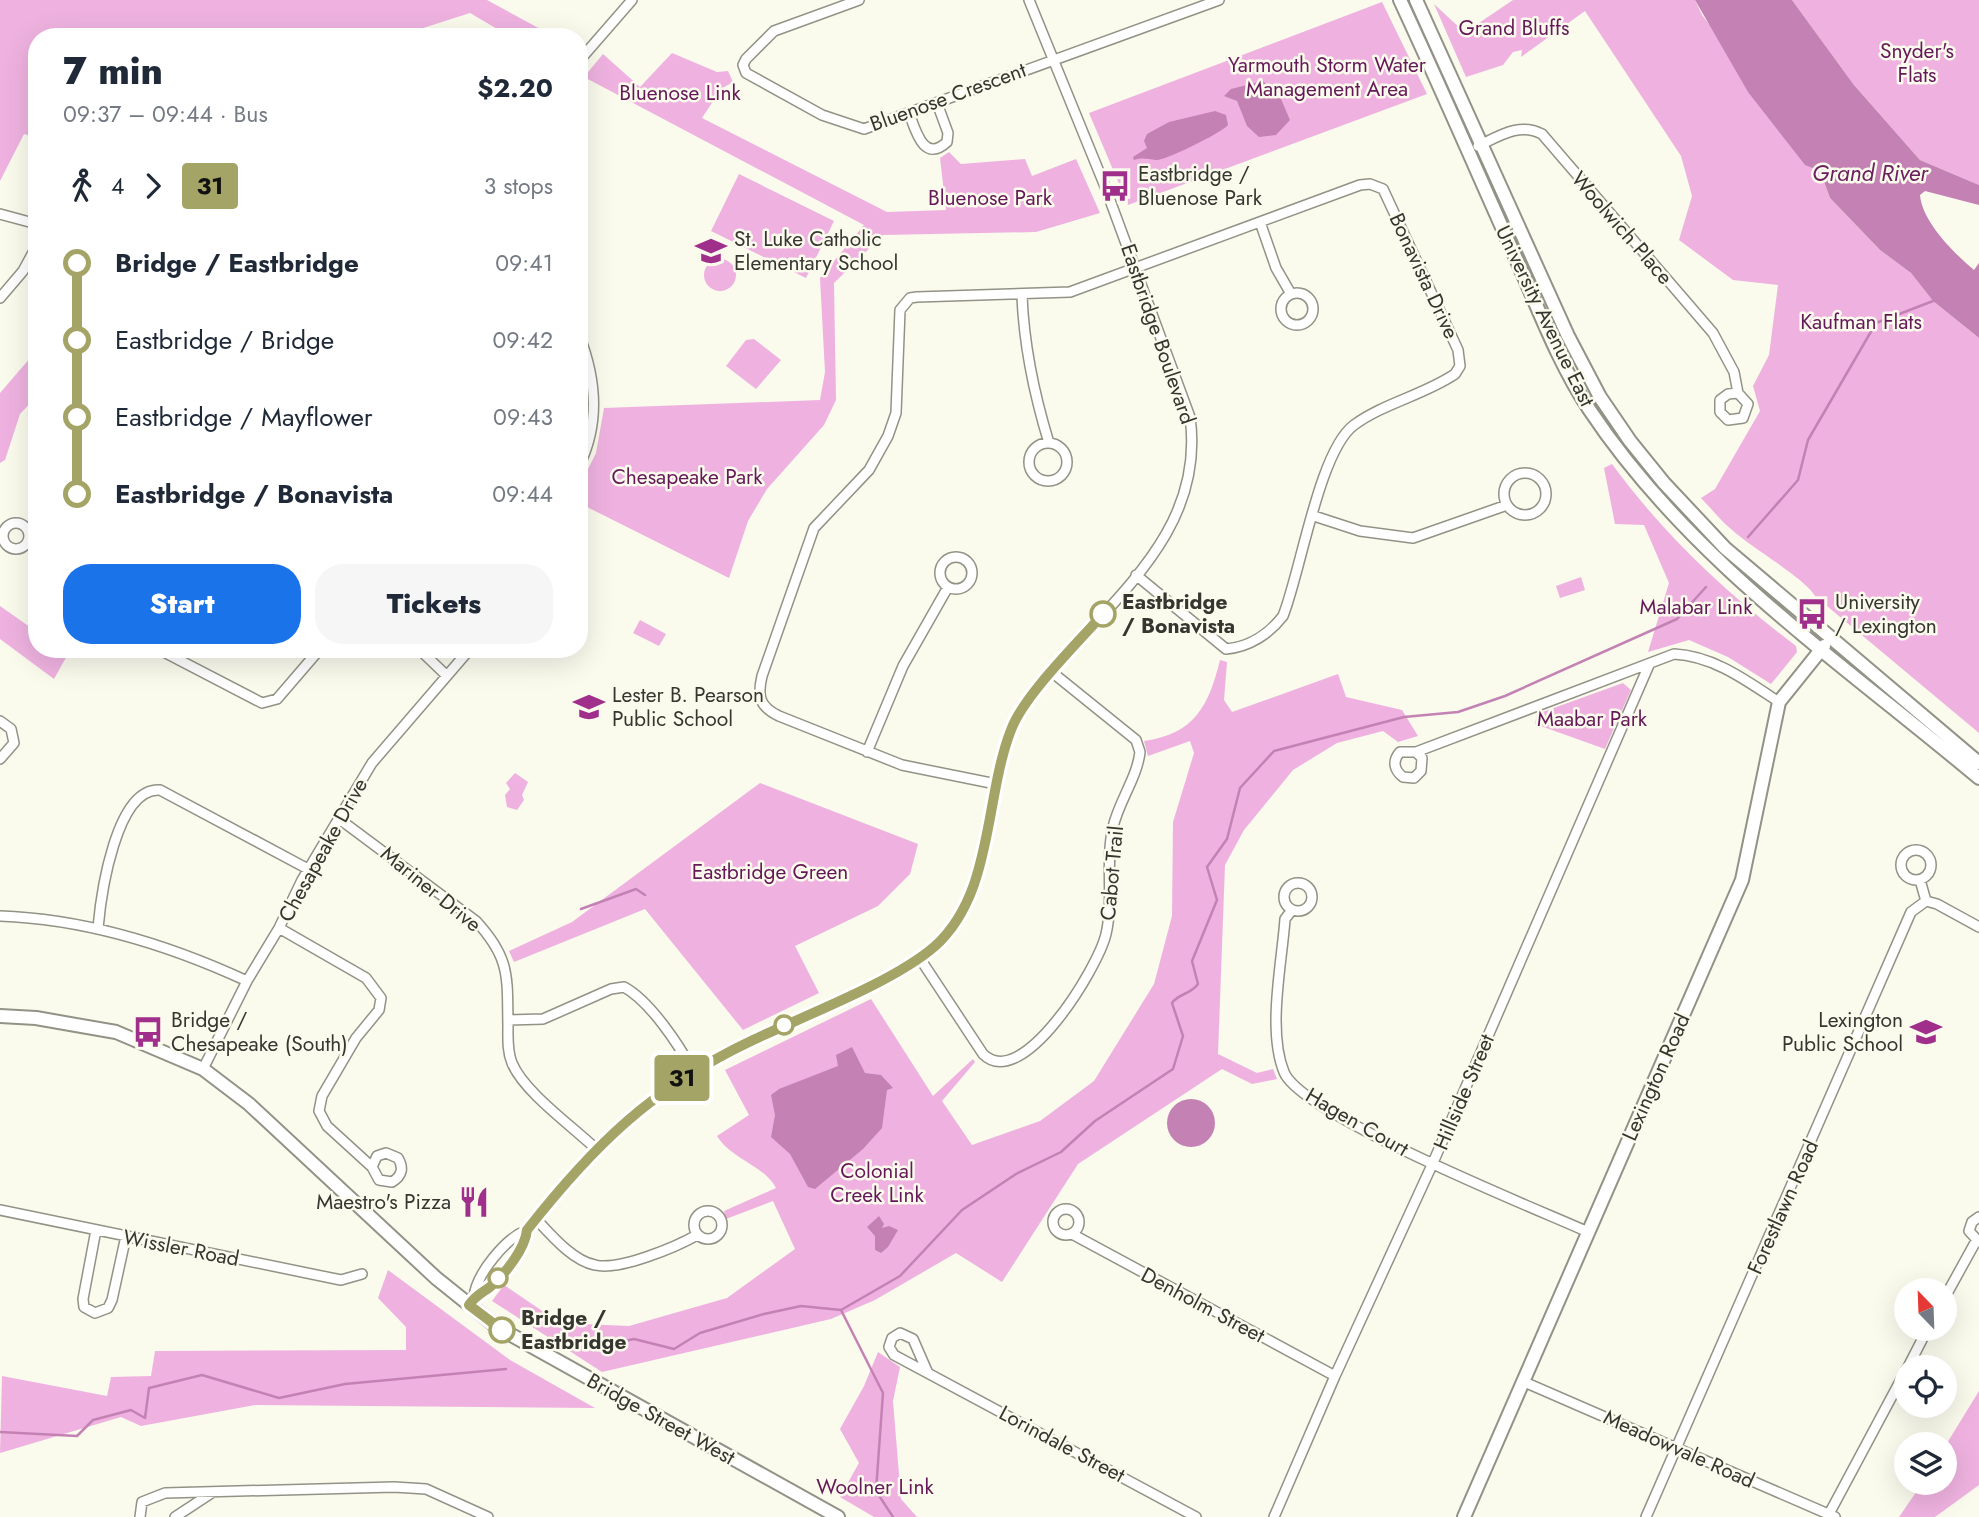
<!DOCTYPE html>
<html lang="en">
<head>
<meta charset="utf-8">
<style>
  body { margin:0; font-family:Jost,sans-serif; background:#f6f6f7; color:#1f2937; height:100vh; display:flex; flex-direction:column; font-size:26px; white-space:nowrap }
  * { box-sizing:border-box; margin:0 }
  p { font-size:23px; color:#747a83 }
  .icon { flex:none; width:38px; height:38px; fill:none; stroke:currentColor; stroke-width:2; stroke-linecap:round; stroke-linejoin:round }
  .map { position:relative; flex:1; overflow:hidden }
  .side { position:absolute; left:28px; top:28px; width:560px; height:630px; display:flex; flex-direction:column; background:#fff; border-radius:28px; box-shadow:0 7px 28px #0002 }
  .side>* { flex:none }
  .badge { padding:0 14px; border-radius:5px; font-size:24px; line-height:46px }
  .needle { width:46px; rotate:337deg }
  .tools { position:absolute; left:1894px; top:1278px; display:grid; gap:14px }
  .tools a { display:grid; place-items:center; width:63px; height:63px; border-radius:50%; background:#fff; box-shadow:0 7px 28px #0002; font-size:35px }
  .map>.badge { position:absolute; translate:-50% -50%; box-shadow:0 0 0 4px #fff }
  .legs { display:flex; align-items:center; gap:10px; height:77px; padding:0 35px; font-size:23px }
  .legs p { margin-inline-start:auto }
  .headline { display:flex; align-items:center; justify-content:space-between; height:119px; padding:0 35px }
  h1 { font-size:38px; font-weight:800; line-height:52px }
  .button { display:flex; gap:14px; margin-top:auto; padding:14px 35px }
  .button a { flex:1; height:80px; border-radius:28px; background:#1a73e8; color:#fff; font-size:28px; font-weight:800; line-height:80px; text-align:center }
  .button a+a { background:#f6f6f7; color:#1f2937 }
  ul { padding:0 35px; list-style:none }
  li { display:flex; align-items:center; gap:24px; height:77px; font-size:26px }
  li i { display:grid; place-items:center; width:10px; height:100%; margin:0 9px; background:currentColor }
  li i::after { content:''; width:18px; height:18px; margin:-9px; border:5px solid; border-radius:50%; background:#fff }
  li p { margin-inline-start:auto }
  li:first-child i { background:linear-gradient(#0000 50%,currentColor 0) }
  li:last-child i { background:linear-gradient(currentColor 50%,#0000 0) }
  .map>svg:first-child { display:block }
</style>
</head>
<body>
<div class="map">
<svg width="1979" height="1517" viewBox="0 0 1979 1517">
  <rect width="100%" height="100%" fill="#fafaed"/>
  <path fill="#efb2e0" d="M0 0H487L555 37H511L470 13 395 37H37V138L24 134 0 181Z
    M1513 0H1695L1702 15 1820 171 1830 198 1880 250 1911 273 1933 301 1979 338V733L1815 596C1805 578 1750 547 1731 529 1720 520 1711 508 1701 498L1715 489 1760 411 1753 386 1769 355 1778 285 1733 280 1679 240 1692 196 1681 156 1585 11 1521 57 1522 50 1513 52 1503 65 1466 77 1434 4 1462 30 1473 27Z
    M1792 0H1979V185L1920 160 1854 85Z
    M1382 2 1427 94 1128 205 1089 113Z
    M672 53 717 72 728 71 733 82 721 89 702 118 887 212 946 210 940 158 949 152 961 164 1025 159 1032 176 1076 159 1100 213 1036 232 883 235 834 283 836 400 824 425 767 489 748 521 729 578 579 503V487L596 453 604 408 820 400 825 372 820 278 864 225 584 77 603 54 640 87Z
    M739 174 834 221 806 278 711 231Z
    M704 275a16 16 0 1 1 32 0a16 16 0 1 1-32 0Z
    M754 339 781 360 756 389 726 366 746 340Z
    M37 350V396L20 414 5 460 0 463V393Z
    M1612 464C1664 535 1726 593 1796 646L1797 652 1771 684 1728 657 1689 640 1648 652 1669 583 1644 525 1615 524 1604 468Z
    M1581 577 1585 590 1560 598 1556 586Z
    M0 606 37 632V649H61L68 654 54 679 0 639Z
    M640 620 666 634 659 646 633 633Z
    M1220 660 1227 662 1224 700 1232 712 1338 674 1346 697 1402 710 1418 736 1398 742 1383 731 1337 743 1293 770 1244 830 1225 865 1218 1054 1257 1073 1273 1069 1277 1079 1252 1084 1222 1069 1078 1164 1002 1282 956 1253 875 1300 831 1319 602 1372 492 1301 504 1285 560 1323 629 1326 727 1298 795 1249 773 1201 726 1219 724 1211 776 1188C764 1165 732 1160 717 1136L749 1115 725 1070 871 999 933 1096 973 1059 975 1062 942 1101 972 1145 1040 1121 1094 1081 1154 984 1172 916 1173 822 1194 753 1190 741 1148 756 1144 741C1195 734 1209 705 1220 660Z
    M1623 683 1631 690 1605 749 1535 724 1537 714Z
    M515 773 528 782 522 795 524 800 517 810 507 807 505 795 510 789 506 783Z
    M760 783 918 844 910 874 878 906 795 946 819 993 743 1030 645 909 514 962 509 951 572 922Z
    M388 1270 510 1360 595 1408 255 1405 141 1426 121 1417 0 1453 2 1376 107 1396 111 1377 151 1376 155 1351 406 1350V1327L378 1298Z
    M878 1352 900 1367 893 1401 901 1499 917 1517H874L840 1497 859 1463 840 1429 864 1386Z
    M1979 1391V1485L1935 1517H1899L1923 1482H1944V1448Z"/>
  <path fill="#c382b3" d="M1695 0H1792L1854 85 1920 160 1979 185V205L1925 191 1920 195C1922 222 1955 254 1974 270L1979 263V338L1933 301 1911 273 1880 250 1830 198 1820 171 1805 165 1748 92Z
    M1263 81 1281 99 1290 120 1276 135 1259 137 1247 126 1237 101 1224 96 1231 89Z
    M1215 111 1226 115 1228 125C1223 132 1165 161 1156 160 1147 159 1144 157 1134 160L1133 157 1147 148 1144 141 1147 134 1169 122Z
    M852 1047 865 1073 881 1075 893 1088 887 1090 882 1128 863 1149 815 1189 808 1187 790 1154 771 1137 775 1115 771 1095 779 1089 838 1066 836 1055Z
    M1167 1123a24 24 0 1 1 48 0a24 24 0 1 1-48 0Z
    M879 1216 884 1224 882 1228 889 1226 898 1230 888 1247 881 1253 875 1250V1236L867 1227Z"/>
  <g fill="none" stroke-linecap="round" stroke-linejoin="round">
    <path stroke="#c382b3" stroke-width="2.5" d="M1748 537 1798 480 1808 440 1876 323 1933 301
      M581 909 636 889 645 895
      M841 1310 883 1393 876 1491 893 1517
      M573 1343H614L634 1339 674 1349 700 1333 764 1314 801 1306 841 1310 900 1276 962 1210 1016 1174 1061 1152 1095 1121 1173 1069 1183 1036 1172 1003C1179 993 1190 995 1198 984L1192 961 1217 900 1207 867 1227 839 1240 788 1274 751 1404 717 1458 712 1505 696 1677 619 1706 587
      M0 1432 77 1436 93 1420 131 1410 145 1418 149 1388 202 1375 279 1398 345 1384 506 1369"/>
    <defs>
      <path id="street" d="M859 0 774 31 746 59 743 65 746 73 822 115 864 129 1219 0
        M579 61 632 0
        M909 113C916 132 924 163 947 142L948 133 937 103
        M1478 146C1499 136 1520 122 1542 134L1713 333 1734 372 1738 393 1748 404 1743 418 1728 420 1720 412V400L1728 394 1738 393
        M0 214 37 224
        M1260 222 1276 268 1291 294
        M1281 309a16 16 0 1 1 32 0a16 16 0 1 1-32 0Z
        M1022 296C1024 347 1034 394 1049 443
        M0 298 23 271 37 245
        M579 335C596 378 600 424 579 466
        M1029 462a19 19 0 1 1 38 0a19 19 0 1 1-38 0Z
        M1504 494a21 21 0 1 1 42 0a21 21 0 1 1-42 0Z
        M1314 516 1360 531 1413 538 1507 505
        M3 536a13 13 0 1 1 26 0a13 13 0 1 1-26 0Z
        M940 573a16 16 0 1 1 32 0a16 16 0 1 1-32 0Z
        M158 649 262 703 277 699 320 649
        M419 649 447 676
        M0 721 11 729 14 743 0 759
        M867 752 903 666 948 587
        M1416 752 1422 758 1421 771 1414 778 1403 777C1394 770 1392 761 1400 752H1416L1674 654C1714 656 1747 681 1779 702
        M996 784 902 765 779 716C760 707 757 697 762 676L814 528 869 470 888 436 896 413 900 310 910 298 917 297 1070 292 1360 185 1370 184 1383 189 1458 350 1460 366 1455 374C1424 395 1384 403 1354 425 1319 451 1301 571 1283 616 1269 634 1249 647 1226 649L1136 575
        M338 818 476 921C511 959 507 977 508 1026 508 1038 507 1051 512 1063 524 1092 572 1126 595 1148
        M1901 865a15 15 0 1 1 30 0a15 15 0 1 1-30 0Z
        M1920 880 1926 901
        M1284 897a14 14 0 1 1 28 0a14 14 0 1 1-28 0Z
        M1292 910 1285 919C1282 963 1267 1030 1284 1072 1301 1115 1537 1209 1588 1232
        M0 916C86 919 169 945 247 981
        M98 928C101 894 116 787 160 790L308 869
        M279 928 366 978 381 998 379 1010 356 1038 322 1096 319 1111 327 1126 372 1167 379 1180 392 1182C402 1176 404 1168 398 1158L386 1153 377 1156 372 1167
        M919 957 983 1054C1022 1093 1098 968 1106 934 1114 900 1105 862 1113 827 1119 801 1137 778 1140 752L1136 740 1053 673
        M508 1020 543 1019 611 989 624 987C650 1001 679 1045 693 1071
        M203 1069 247 981 279 928 302 880 372 763 470 649
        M1053 1222a13 13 0 1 1 26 0a13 13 0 1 1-26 0Z
        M0 1210 341 1280 362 1274
        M694 1225a14 14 0 1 1 28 0a14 14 0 1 1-28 0Z
        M1979 1217 1972 1222 1969 1231 1979 1242
        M536 1219C551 1235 573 1261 595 1265 619 1271 676 1247 697 1235
        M96 1230 83 1299 84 1307 95 1313 108 1308 112 1300 126 1236
        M1072 1234 1335 1376
        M474 1297C476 1274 506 1238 527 1230
        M1944 1299 1976 1241
        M469 1305C475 1296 482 1293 490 1287 505 1274 525 1249 527 1230 593 1145 652 1088 750 1041 806 1014 885 987 933 947 981 908 985 835 997 779 1001 762 1004 741 1013 726 1072 621 1209 554 1190 417L1104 184 1029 0
        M1908 1367 1928 1328
        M927 1371 913 1339 900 1333 892 1338 889 1347 894 1355 1196 1517
        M1522 1381 1835 1517
        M1829 1514 1906 1370
        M140 1517 142 1502 165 1493 394 1487 426 1489 488 1517
        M175 1517 213 1492
        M1274 1517 1335 1376 1432 1165 1649 665
        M1646 1517 1911 912 1926 901 1937 904 1979 927"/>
      <path id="secondary" d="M1400 0C1440 86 1478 174 1517 261 1539 310 1559 364 1589 409 1690 561 1841 662 1979 778
        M1416 0 1568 336 1600 397 1630 441 1664 483 1725 548 1979 763
        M0 1016 36 1018 116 1032 203 1069 249 1104 436 1278 497 1327 838 1517
        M1464 1517 1742 880 1779 702 1824 646"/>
    </defs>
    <use href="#street" stroke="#929286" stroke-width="12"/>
    <use href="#secondary" stroke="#929286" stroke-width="16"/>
    <use href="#street" stroke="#fff" stroke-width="9"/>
    <use href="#secondary" stroke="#fff" stroke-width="12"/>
  </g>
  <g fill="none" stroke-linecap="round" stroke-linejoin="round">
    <defs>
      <path id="line-1" d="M502 1330 469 1305C475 1296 482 1293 490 1287 505 1274 525 1249 527 1230 594 1145 652 1088 751 1041 803 1016 892 983 934 947 994 894 984 799 1011 730 1024 695 1077 644 1103 614"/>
    </defs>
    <use href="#line-1" stroke="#fff" stroke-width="16"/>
    <use href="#line-1" stroke="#a4a466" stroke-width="10"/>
  </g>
  <defs>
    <symbol id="bus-bare" viewBox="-9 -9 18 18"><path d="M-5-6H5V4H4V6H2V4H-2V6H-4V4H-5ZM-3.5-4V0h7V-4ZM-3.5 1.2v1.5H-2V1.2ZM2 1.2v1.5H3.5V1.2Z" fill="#a02f8c" stroke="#fafaed" stroke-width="2.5" paint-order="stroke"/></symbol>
    <symbol id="school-bare" viewBox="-9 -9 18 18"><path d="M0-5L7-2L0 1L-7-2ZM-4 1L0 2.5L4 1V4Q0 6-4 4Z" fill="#a02f8c" stroke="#fafaed" stroke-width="2.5" paint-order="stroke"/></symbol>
    <symbol id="restaurant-bare" viewBox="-9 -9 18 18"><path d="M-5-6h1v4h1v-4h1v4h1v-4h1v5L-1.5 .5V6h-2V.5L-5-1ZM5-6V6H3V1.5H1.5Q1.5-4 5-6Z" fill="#a02f8c" stroke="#fafaed" stroke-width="2.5" paint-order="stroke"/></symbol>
  </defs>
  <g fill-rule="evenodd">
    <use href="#bus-bare" x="1093" y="164" width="44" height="44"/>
    <use href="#school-bare" x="689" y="229" width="44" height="44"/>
    <use href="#bus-bare" x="1790" y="592" width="44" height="44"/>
    <use href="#school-bare" x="567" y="685" width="44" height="44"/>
    <use href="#bus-bare" x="126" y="1010" width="44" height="44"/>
    <use href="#school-bare" x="1904" y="1010" width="44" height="44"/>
    <use href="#restaurant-bare" x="452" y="1180" width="44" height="44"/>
  </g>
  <g fill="#fff" stroke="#a4a466" stroke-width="3.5">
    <circle cx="1103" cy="614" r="12"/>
    <circle cx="784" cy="1025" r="9"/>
    <circle cx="498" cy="1278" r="9"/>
    <circle cx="502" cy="1330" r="12"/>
  </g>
  <g text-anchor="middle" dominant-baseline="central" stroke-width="5" stroke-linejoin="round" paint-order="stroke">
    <g font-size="21" fill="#651858" stroke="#fafaed">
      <text x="1514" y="28">Grand Bluffs</text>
      <text x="1917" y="51">Snyder's<tspan x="1917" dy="24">Flats</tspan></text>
      <text x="1327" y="65">Yarmouth Storm Water<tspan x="1327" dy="24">Management Area</tspan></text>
      <text x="680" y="93">Bluenose Link</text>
      <text x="990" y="198">Bluenose Park</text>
      <text x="1861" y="322">Kaufman Flats</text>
      <text x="687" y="477">Chesapeake Park</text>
      <text x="1696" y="607">Malabar Link</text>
      <text x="1592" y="719">Maabar Park</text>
      <text x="770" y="872">Eastbridge Green</text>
      <text x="877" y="1171">Colonial<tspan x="877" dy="24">Creek Link</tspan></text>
      <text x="875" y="1487">Woolner Link</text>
    </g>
    <g font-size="21" fill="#363631" stroke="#fafaed">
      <text transform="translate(948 97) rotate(-20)">Bluenose Crescent</text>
      <text transform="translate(1622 228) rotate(49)">Woolwich Place</text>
      <text transform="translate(1424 276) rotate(65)">Bonavista Drive</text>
      <text transform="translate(1545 316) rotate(64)">University Avenue East</text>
      <text transform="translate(1158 334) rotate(71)">Eastbridge Boulevard</text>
      <text transform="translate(323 850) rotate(-61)">Chesapeake Drive</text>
      <text transform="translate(1112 873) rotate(-85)">Cabot Trail</text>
      <text transform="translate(431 889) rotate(39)">Mariner Drive</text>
      <text transform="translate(1656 1077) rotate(-66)">Lexington Road</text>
      <text transform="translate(1464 1092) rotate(-67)">Hillside Street</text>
      <text transform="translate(1357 1122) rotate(30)">Hagen Court</text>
      <text transform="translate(1783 1207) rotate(-66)">Forestlawn Road</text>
      <text transform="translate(181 1248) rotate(11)">Wissler Road</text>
      <text transform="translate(1203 1305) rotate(28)">Denholm Street</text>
      <text transform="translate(661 1419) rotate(29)">Bridge Street West</text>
      <text transform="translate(1062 1444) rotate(28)">Lorindale Street</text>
      <text transform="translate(1679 1449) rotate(24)">Meadowvale Road</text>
    </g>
    <g font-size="21" fill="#363631" stroke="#fafaed" text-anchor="start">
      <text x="1138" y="174">Eastbridge /<tspan x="1138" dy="24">Bluenose Park</tspan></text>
      <text x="734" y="239">St. Luke Catholic<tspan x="734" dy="24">Elementary School</tspan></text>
      <text x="1835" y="602">University<tspan x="1835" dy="24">/ Lexington</tspan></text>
      <text x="612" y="695">Lester B. Pearson<tspan x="612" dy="24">Public School</tspan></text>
      <text x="171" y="1020">Bridge /<tspan x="171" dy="24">Chesapeake (South)</tspan></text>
      <text x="1903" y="1020" text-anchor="end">Lexington<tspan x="1903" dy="24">Public School</tspan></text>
      <text x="451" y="1202" text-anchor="end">Maestro's Pizza</text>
    </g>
    <g font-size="21" font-weight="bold" fill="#363631" stroke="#fafaed" text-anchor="start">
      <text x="1122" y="602">Eastbridge<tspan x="1122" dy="24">/ Bonavista</tspan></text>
      <text x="521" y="1318">Bridge /<tspan x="521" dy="24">Eastbridge</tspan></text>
    </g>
    <g font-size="23" font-style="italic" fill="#6d205f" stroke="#fafaed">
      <text x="1870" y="173">Grand River</text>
    </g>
  </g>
</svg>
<div class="tools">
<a><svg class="needle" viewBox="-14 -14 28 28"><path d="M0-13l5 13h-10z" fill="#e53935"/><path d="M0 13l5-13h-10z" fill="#747a83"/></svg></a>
<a><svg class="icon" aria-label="locate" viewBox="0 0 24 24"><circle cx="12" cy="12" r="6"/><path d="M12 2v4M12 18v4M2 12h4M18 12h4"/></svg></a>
<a><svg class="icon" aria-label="layers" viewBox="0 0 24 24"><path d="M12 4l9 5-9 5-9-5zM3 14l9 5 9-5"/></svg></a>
</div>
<b class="badge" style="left:682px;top:1078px;background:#a4a466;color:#111">31</b>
<section class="side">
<div class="headline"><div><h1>7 min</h1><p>09:37 – 09:44 · Bus</p></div><b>$2.20</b></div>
<div class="legs"><svg class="icon" aria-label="walk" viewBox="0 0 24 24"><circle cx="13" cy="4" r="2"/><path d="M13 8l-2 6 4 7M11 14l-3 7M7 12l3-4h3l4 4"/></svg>4<svg class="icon" aria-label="forward" viewBox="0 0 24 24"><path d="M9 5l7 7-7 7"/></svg><b class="badge" style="background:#a4a466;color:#111">31</b><p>3 stops</p></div>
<ul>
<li><i style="color:#a4a466"></i><b>Bridge / Eastbridge</b><p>09:41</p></li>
<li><i style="color:#a4a466"></i><span>Eastbridge / Bridge</span><p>09:42</p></li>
<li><i style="color:#a4a466"></i><span>Eastbridge / Mayflower</span><p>09:43</p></li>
<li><i style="color:#a4a466"></i><b>Eastbridge / Bonavista</b><p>09:44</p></li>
</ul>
<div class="button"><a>Start</a><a>Tickets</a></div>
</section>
</div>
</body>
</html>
